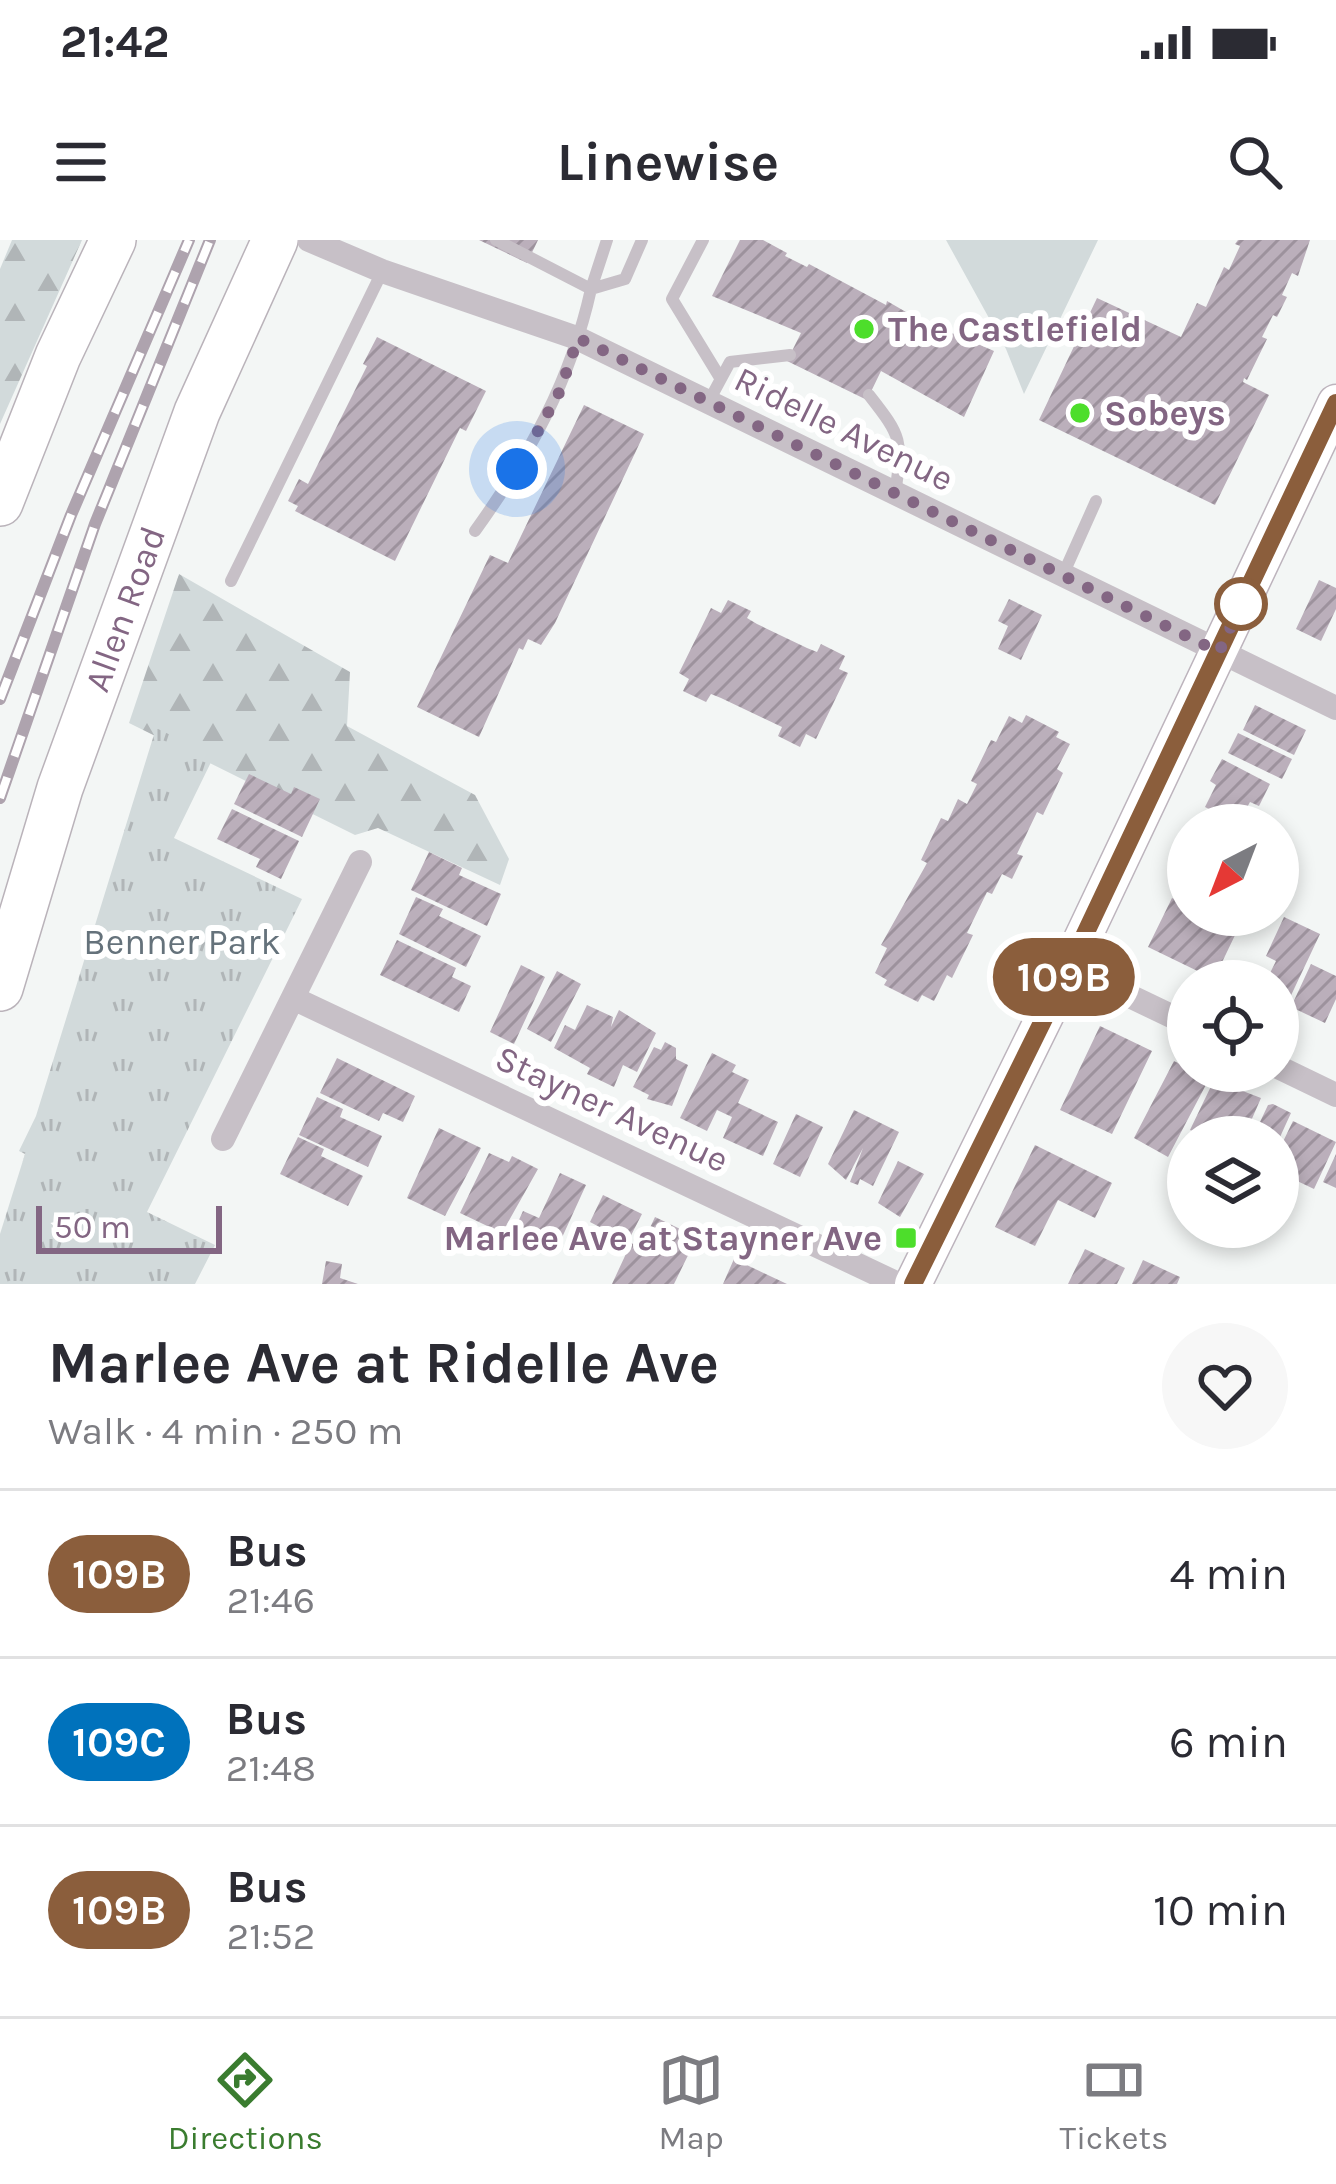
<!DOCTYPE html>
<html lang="en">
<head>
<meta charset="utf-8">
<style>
  body { margin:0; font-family:Karla,sans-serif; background:#f7f7f7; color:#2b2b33; height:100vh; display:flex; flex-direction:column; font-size:45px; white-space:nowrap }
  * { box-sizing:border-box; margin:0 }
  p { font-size:39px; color:#7c7c81 }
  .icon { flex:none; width:66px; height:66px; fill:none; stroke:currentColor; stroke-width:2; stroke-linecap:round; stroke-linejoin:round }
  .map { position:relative; height:1044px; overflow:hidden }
  .panel { display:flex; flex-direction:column; background:#fff; flex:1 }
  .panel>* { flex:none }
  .badge { padding:0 24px; border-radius:39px; font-size:42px; line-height:78px }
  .needle { width:78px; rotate:222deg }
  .buttons { position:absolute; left:1167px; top:564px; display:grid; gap:24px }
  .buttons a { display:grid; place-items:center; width:132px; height:132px; border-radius:50%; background:#fff; box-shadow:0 6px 18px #0003; font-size:60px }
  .scale { position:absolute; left:36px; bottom:30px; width:186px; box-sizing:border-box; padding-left:12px; border:6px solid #836683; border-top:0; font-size:33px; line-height:42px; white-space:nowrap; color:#836683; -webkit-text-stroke:9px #fff; paint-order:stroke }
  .you { position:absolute; width:60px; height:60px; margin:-30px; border:9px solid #fff; border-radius:50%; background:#1a73e8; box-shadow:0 0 0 18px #1a73e833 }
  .map>.badge { position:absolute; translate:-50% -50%; box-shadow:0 0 0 6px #fff }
  .round { display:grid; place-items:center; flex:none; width:126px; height:126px; border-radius:63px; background:#f7f7f7 }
  .summary { display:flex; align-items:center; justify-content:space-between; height:204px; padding:0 48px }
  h1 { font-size:57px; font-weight:700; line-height:90px }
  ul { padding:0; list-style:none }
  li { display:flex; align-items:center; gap:36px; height:168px; padding:0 48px; border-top:3px solid #e1e1e2 }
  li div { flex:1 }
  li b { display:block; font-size:45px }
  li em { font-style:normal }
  li .badge { min-width:132px; font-weight:700; text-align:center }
  .status { display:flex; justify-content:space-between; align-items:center; height:84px; padding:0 60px; background:#fff; direction:ltr }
  .status svg { height:33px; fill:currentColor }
  header { display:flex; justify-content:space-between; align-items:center; height:156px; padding:0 48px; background:#fff; font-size:54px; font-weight:700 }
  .tabs { display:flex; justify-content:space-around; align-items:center; height:168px; border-top:3px solid #e1e1e2; background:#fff; font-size:33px; color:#7c7c81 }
  .tabs a { display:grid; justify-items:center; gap:6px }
  .tabs .selected { color:#3a7c2f }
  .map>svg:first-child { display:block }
</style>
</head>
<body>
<div class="status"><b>21:42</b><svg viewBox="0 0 49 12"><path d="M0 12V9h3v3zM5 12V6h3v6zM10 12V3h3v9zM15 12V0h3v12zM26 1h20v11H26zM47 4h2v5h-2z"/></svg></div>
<header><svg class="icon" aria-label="menu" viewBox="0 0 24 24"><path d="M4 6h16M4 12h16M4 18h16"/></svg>Linewise<svg class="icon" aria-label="search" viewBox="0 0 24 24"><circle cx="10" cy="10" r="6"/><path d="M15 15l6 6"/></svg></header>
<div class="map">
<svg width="1336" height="1044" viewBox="0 0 1336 1044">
  <defs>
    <pattern id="forest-firs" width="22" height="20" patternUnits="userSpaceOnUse" patternTransform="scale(3)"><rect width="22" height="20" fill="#d2dadb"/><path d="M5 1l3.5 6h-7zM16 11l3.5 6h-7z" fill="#b0b5b7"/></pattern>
    <pattern id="park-tufts" width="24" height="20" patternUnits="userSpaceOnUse" patternTransform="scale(3)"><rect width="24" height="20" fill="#d2dadb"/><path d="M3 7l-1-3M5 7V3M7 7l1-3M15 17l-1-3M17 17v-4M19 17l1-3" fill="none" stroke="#b0b5b7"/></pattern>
    <pattern id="building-hatch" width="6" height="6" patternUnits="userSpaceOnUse" patternTransform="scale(3)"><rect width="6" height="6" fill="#bbafbb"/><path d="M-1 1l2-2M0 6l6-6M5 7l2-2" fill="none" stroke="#9d929d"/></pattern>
  </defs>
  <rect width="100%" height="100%" fill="#f3f6f5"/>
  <path fill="#d2dadb" d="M946 0H1098L1024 154 1006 109Z"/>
  <path fill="url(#forest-firs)" d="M12 0H82L0 184V29Z
    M179 334 350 432 347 486 475 555 509 619 500 645 378 588 355 595 129 483Z"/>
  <path fill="url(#park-tufts)" d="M156 488 214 516 174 598 302 659 147 972 215 1005 195 1044H0V994L25 914 19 911 36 876Z"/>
  <path fill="url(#building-hatch)" d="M479 0H538L527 23Z
    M740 0H763L787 13 785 16 807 27 809 24 886 65 887 61 949 97 952 93 994 111 964 177 881 131 867 160 787 121 801 93 712 56Z
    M1238 0H1310L1298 36 1292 33 1282 55 1287 57 1277 77 1273 75 1262 97 1267 99 1247 140 1244 138 1243 142 1269 155 1215 265 1039 180 1097 58 1181 97 1197 63 1206 67 1224 27 1229 30 1240 6 1235 4Z
    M377 97 486 151 466 191 460 188 395 321 295 271 298 266 288 261 299 239 308 244 367 126 363 124Z
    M584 165 644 194 555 383 541 405 528 399 523 410 519 408 479 497 417 467 490 315 508 323Z
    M1319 340 1336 348V369L1321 401 1296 389Z
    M1009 359 1042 375 1021 420 998 409 1008 386 998 381Z
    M728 360 751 371 747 378 757 384 807 408 817 412 821 404 845 416 839 429 848 433 816 499 806 494 800 507 778 496 782 487 721 458 711 454 706 462 683 451 689 439 679 433 711 368 721 373Z
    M1255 465 1306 490 1294 515 1243 490Z
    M1026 475 1059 492 1056 497 1070 504 1057 529 1063 533 1043 575 1037 572 1017 614 1023 616 1012 639 1002 634 992 654 987 652 967 693 973 695 952 738 947 735 934 761 922 755 918 762 884 745 887 740 875 733 887 708 881 705 927 623 921 620 941 578 948 581 958 559 967 564 977 544 971 541 991 500 996 502 1009 476 1022 483Z
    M1238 493 1292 519 1282 539 1228 513Z
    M1222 519 1270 544 1259 566 1250 562 1238 584 1205 567 1216 545 1210 541Z
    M249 534 291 554 294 547 320 559 302 597 234 564Z
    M232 569 299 601 281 639 256 627 260 619 217 599Z
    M1205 574 1227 585H1200Z
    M429 612 462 628 459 635 501 654 487 686 411 650Z
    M1188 622V657L1174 651Z
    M416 657 443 669 439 676 481 696 466 727 399 694Z
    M1172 658 1188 665V675H1213L1237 691 1214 739 1148 707Z
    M1284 677 1320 694 1286 766 1278 763V741H1266L1276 721 1266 716Z
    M397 700 456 728 452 737 471 746 459 772 380 735Z
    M1311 724 1336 736V759L1325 783 1291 767Z
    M521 725 545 737 514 804 490 792Z
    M557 731 581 744 551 802 527 789Z
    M587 765 613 777 611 787 619 770 656 793 637 832 623 825 614 847 587 834 590 828 554 808 565 785 575 790Z
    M1100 786 1152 811 1112 894 1060 870Z
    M665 802 676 808V819L688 825 672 866 647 859 649 855 633 847 654 807 661 810Z
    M712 813 736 825 732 832 749 840 738 863 778 882 763 916 723 898 732 877 717 870 707 891 680 878Z
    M337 818 415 856 403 882 383 873 379 881 320 853Z
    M1174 821 1209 839 1168 917 1134 898Z
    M1214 840 1261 858 1244 897 1217 893 1215 897H1205L1190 890Z
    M317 857 343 869 340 877 382 896 368 927 299 895Z
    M1273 864 1291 873 1280 897H1253L1268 865Z
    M854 870 899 892 873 946 860 939 858 945 850 942 863 908 846 940 828 924Z
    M796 874 823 887 800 937 773 924Z
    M1293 881 1336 902 1314 949 1293 939 1289 946 1278 941V912Z
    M439 888 481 908 445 976 407 958Z
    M298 897 324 909 321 916 363 936 348 966 280 934Z
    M1035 905 1112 943 1095 978 1058 960 1035 1006 995 987Z
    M489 913 509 922 512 916 538 929 502 993 460 973Z
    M1336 914V948L1323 942Z
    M898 921 924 934 900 977 878 963Z
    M560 933 586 945 554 1015 512 995 523 971 539 978Z
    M603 955 642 974 624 1009 609 1002 613 994 590 982Z
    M655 977 697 997 674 1044H612L631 1003 641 1007Z
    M1085 1009 1125 1028 1117 1044H1068Z
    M734 1019 787 1044H723Z
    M1143 1020 1180 1037 1177 1044H1132Z
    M326 1021 342 1024 340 1038 358 1044H322Z"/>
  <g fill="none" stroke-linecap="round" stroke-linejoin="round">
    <defs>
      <path id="secondary" d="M913 1044 1069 727 1336 163"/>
      <path id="highway" d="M0 263 58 116 113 0
        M0 748 60 548 197 172 275 0"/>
    </defs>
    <use href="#secondary" stroke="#bdb4bd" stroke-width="39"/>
    <use href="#highway" stroke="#bab3ba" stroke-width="48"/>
    <path stroke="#c7c0c7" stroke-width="12" d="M496 0 591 49 607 0
      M703 0 672 59 719 136
      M869 155C902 197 903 200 895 254
      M709 161 730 122 790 115
      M475 291C529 216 571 140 591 49L625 39 642 0
      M1062 337 1096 261
      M231 341 382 32"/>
    <path stroke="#c7c0c7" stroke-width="24" d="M309 0 382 31 577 98 1336 468
      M1069 727 1188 784
      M295 759 898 1044
      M1278 827 1336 855
      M223 899 360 622"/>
    <use href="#secondary" stroke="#fff" stroke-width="36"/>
    <use href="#highway" stroke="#fff" stroke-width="45"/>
    <defs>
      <path id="rail" d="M0 459 71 275 189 0
        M0 558 95 284 210 0"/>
    </defs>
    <use href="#rail" stroke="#aea3ae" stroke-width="12"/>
    <use href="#rail" stroke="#fff" stroke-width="8" stroke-dasharray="22" stroke-linecap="butt"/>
  </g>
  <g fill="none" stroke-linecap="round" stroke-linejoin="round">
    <defs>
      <path id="line" d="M913 1044 1069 728 1336 163"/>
    </defs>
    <use href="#line" stroke="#fff" stroke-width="27"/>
    <use href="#line" stroke="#8b5e3c" stroke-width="18"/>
    <path stroke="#836683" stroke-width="12" stroke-dasharray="0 21.6" d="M517 229 560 151 578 98 1219 412 1245 356 1241 364"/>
  </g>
  <g fill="#4dde2b" stroke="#fff" stroke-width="4.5">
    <circle cx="864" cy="89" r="12"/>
    <circle cx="1080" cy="173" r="12"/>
    <rect x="894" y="986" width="24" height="24" rx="6"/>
  </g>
  <circle fill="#fff" stroke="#8b5e3c" stroke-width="6" cx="1241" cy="364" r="24"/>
  <g text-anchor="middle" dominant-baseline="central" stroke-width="12" stroke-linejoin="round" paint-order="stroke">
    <g font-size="36" font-weight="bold" fill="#836683" stroke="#fff" text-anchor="start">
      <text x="888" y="89">The Castlefield</text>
      <text x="1104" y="173">Sobeys</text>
      <text x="882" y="998" text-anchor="end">Marlee Ave at Stayner Ave</text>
    </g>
    <g font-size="36" fill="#836683" stroke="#fff">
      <text transform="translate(844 189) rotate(26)">Ridelle Avenue</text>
      <text transform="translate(125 369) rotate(-70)">Allen Road</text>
      <text transform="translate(612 869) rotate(25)">Stayner Avenue</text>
    </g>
    <g font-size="36" fill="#65727b" stroke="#fff">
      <text x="182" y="702">Benner Park</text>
    </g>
  </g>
</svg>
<div class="buttons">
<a><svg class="needle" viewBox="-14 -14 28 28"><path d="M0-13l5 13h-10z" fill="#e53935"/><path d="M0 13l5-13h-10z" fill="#7c7c81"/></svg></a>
<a><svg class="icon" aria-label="locate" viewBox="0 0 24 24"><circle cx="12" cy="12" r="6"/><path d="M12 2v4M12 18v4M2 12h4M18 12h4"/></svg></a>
<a><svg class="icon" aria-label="layers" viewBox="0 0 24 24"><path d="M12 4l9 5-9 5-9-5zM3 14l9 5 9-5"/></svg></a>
</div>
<div class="scale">50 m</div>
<div class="you" style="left:517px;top:229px"></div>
<b class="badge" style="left:1064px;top:737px;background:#8b5e3c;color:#fff">109B</b>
</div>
<section class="panel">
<div class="summary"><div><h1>Marlee Ave at Ridelle Ave</h1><p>Walk · 4 min · 250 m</p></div><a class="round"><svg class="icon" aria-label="heart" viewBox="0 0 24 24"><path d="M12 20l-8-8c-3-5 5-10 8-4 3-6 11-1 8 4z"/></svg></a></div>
<ul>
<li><span class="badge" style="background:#8b5e3c;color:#fff">109B</span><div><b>Bus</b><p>21:46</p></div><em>4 min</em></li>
<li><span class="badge" style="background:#0072bc;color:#fff">109C</span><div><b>Bus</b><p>21:48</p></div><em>6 min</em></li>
<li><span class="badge" style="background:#8b5e3c;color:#fff">109B</span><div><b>Bus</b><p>21:52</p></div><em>10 min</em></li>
</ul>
</section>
<nav class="tabs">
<a class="selected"><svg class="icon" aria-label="directions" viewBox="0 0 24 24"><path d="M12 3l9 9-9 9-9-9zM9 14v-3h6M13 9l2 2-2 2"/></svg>Directions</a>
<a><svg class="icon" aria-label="map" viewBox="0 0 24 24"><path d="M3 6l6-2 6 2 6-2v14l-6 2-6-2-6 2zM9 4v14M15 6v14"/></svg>Map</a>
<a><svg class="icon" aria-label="tickets" viewBox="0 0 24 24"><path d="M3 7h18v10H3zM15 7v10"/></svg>Tickets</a>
</nav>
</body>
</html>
